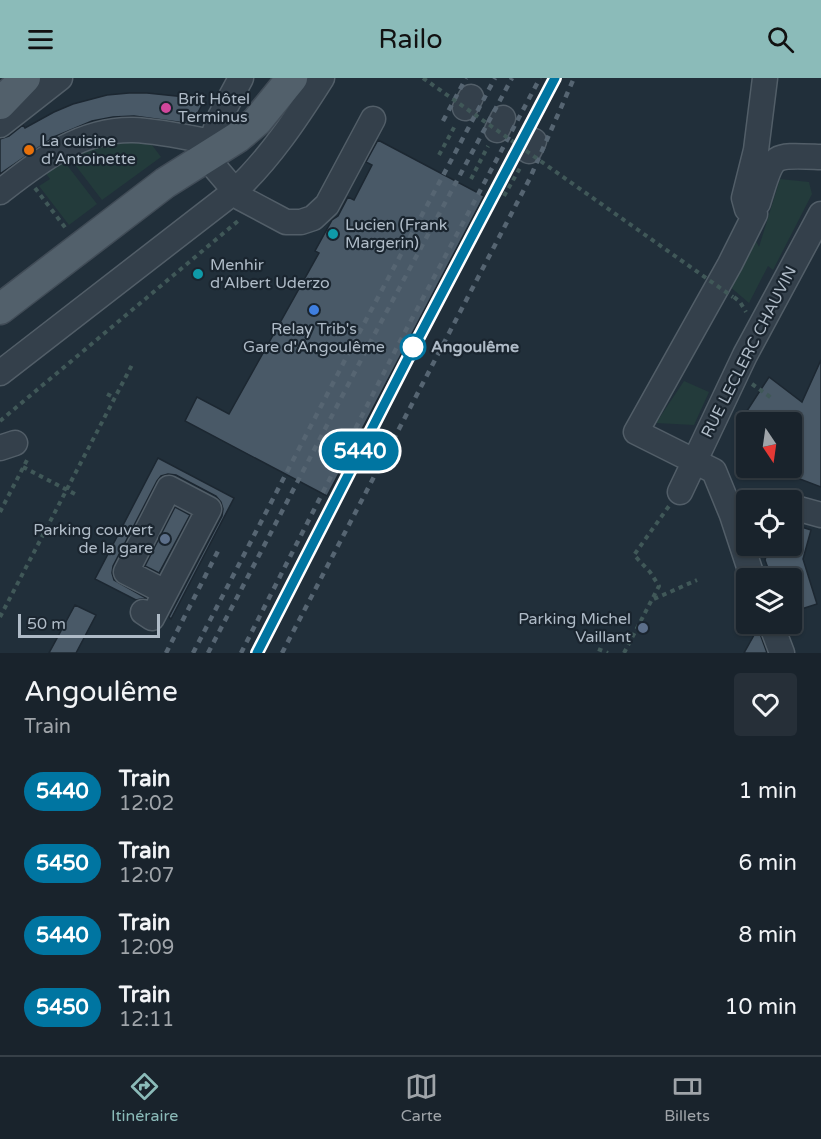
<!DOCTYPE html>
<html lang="fr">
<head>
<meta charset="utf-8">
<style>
  body { margin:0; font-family:"Varela Round",sans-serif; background:#262f38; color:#f1f3f6; height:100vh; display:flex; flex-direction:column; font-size:22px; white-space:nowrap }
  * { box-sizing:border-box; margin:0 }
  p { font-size:20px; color:#9fa4a9 }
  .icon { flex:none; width:33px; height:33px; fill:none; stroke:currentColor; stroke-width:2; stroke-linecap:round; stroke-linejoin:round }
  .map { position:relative; height:575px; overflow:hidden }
  .drawer { display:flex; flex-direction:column; background:#19232c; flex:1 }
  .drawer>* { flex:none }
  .badge { padding:0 12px; border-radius:20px; font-size:21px; line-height:39px }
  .needle { width:39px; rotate:167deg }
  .buttons { position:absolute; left:736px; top:334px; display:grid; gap:12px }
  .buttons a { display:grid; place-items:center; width:66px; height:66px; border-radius:6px; background:#19232c; box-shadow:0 2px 4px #0004,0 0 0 2px #374048; font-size:30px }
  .scale { position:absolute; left:18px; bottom:15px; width:142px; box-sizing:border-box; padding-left:6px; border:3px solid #afbbc7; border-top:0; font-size:16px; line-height:21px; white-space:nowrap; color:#afbbc7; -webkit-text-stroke:4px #1a252f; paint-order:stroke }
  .map>.badge { position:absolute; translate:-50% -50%; box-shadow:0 0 0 3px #fff }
  .round { display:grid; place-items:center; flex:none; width:63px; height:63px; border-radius:6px; background:#262f38 }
  .head { display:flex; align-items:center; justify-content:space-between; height:102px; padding:0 24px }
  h1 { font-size:28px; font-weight:600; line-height:45px }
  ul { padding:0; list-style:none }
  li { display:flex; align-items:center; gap:18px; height:72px; padding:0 24px }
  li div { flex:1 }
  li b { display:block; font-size:22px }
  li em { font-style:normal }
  li .badge { min-width:66px; font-weight:700; text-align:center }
  header { display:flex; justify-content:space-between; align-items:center; height:78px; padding:0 24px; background:#8bbbb9; color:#111; font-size:27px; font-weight:600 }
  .dock { display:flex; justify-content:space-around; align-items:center; height:84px; border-top:2px solid #374048; background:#19232c; font-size:16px; color:#9fa4a9 }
  .dock a { display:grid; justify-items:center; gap:3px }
  .dock .selected { color:#8bbbb9 }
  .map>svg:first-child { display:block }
</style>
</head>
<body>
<header><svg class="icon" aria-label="menu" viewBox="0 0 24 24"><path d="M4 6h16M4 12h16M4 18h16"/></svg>Railo<svg class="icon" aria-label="search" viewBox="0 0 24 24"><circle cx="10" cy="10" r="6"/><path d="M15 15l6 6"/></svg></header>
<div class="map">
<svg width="821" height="575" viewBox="0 0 821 575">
  <rect width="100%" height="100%" fill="#212f3a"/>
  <path fill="#233b3b" d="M146 59 161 79 102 122 66 75 80 69Z
    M60 78 97 126 69 147 39 108 50 101 42 90Z
    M780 101 809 104 812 116 773 192 768 188 749 225 728 207 753 157 759 169Z
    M684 303 709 314 694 347 656 345Z"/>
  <path fill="#495967" stroke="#1c2731" stroke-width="1.5" d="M129 15H147L205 21 192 46 134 38 113 39 92 43 54 59 0 96V61L9 58 23 47 25 50 54 34 73 26 107 17Z
    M378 62 484 118 327 418 185 343 197 319 229 336 319 175 315 173 332 142 338 138 348 119 354 122 372 87 366 84Z
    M821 282V409L792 398V345H746L748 339 745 336 769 299 802 324Z
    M158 380 234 420 171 541 169 539 222 438 223 431 221 424 216 418 176 397 168 396 161 398 157 403 113 488 112 495 114 502 146 520 136 522 95 501Z
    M175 429 190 437 159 495 145 488Z
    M792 446 811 452 803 481 817 526 792 534V501H772L765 482 769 468H792Z
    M75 527 96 537 76 575H49Z
    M758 550 767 575H744Z"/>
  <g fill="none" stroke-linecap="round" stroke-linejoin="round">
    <defs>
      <path id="minor" d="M465 30 471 19
        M0 47 60 0
        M497 52 503 40
        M217 72 211 64 220 39 241 0
        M529 73 534 63
        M206 79 241 120 286 144H301L313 140 327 127 373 41
        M0 114C40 83 80 51 133 52 159 53 186 59 211 64
        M758 125C774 75 768 77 821 79
        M0 295 235 113C270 80 296 41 322 0
        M0 370 15 365
        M680 414 745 277 821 136
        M792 429 821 437
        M753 501 732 437 714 393 636 354 730 186 755 136 747 131 744 120 756 72 765 0
        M143 534 152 540 209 431 169 410 126 494 165 514
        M771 546 782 575"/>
      <path id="major" d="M0 26 25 0
        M0 231 165 105 238 59 257 43 292 0"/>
    </defs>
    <use href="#minor" stroke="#525e68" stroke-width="27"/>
    <use href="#major" stroke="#414c57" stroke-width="33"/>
    <path stroke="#405858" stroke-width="4" stroke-dasharray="4.5 4.5" stroke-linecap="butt" d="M439 77 456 46
      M471 101 488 68
      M35 110 67 152
      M504 118 520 90
      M734 219 740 224 746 234
      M752 306 773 321
      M107 316 115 320
      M0 343 238 143
      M23 389 75 416
      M0 434 27 382
      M654 521 697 502
      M0 539 133 285
      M598 571 608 575
      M624 575 659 508 650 494 634 477 669 428"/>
    <use href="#minor" stroke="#34404b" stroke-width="24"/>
    <use href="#major" stroke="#52606b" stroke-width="30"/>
    <path stroke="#566572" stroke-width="4.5" stroke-dasharray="6 6" stroke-linecap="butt" d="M443 43 466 0
      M166 575 219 471
      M193 575 359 255 495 0
      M208 575 372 261 512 0
      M241 575 397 269 540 0
      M257 575 410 276 555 0
      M282 575 530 100 574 0"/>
    <path stroke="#405858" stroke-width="4" stroke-dasharray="4.5 4.5" stroke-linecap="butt" d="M423 0 733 219"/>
  </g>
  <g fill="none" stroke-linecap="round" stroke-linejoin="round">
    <defs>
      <path id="line" d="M257 575 410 276 555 0"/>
    </defs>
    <use href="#line" stroke="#fff" stroke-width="14"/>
    <use href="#line" stroke="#0075a1" stroke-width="9"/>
  </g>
  <circle fill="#d1479c" stroke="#1a252f" stroke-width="2" cx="166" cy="30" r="6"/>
  <circle fill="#e8710a" stroke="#1a252f" stroke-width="2" cx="29" cy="72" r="6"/>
  <g fill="#0f9aa8" stroke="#1a252f" stroke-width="2">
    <circle cx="333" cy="156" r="6"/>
    <circle cx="198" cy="196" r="6"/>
  </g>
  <circle fill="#3f7fe0" stroke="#1a252f" stroke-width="2" cx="314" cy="232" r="6"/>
  <circle fill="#fff" stroke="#0075a1" stroke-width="3" cx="413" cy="269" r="12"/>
  <g fill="#5c6f8a" stroke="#1a252f" stroke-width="2">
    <circle cx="165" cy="461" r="6"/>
    <circle cx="643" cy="550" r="6"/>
  </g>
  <g text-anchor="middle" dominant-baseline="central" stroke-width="4.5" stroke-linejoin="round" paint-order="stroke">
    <g font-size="16" fill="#afbbc7" stroke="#1a252f" text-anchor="start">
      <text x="178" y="21">Brit Hôtel<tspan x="178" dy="18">Terminus</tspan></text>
      <text x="41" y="63">La cuisine<tspan x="41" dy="18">d'Antoinette</tspan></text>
      <text x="345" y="147">Lucien (Frank<tspan x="345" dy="18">Margerin)</tspan></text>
      <text x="210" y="187">Menhir<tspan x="210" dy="18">d'Albert Uderzo</tspan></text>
      <text x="314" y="251" text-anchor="middle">Relay Trib's<tspan x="314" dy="18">Gare d'Angoulême</tspan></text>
      <text x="153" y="452" text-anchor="end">Parking couvert<tspan x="153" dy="18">de la gare</tspan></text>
      <text x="631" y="541" text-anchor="end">Parking Michel<tspan x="631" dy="18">Vaillant</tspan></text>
    </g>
    <g font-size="16" font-weight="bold" fill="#afbbc7" stroke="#1a252f" text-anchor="start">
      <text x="431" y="269">Angoulême</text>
    </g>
    <g font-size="16" fill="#afbbc7" stroke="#1a252f">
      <text transform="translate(749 274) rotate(-63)">RUE LECLERC CHAUVIN</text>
    </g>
  </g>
</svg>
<div class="buttons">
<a><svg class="needle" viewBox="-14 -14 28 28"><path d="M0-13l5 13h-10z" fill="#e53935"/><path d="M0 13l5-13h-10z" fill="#9fa4a9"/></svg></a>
<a><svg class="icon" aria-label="locate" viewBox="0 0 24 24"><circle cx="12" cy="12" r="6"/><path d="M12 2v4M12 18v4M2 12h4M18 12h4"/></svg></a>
<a><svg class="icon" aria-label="layers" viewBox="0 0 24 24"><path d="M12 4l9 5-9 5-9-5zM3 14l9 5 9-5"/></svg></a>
</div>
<div class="scale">50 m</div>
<b class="badge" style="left:360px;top:373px;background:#0075a1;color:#fff">5440</b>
</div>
<section class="drawer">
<div class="head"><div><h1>Angoulême</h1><p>Train</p></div><a class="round"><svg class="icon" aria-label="heart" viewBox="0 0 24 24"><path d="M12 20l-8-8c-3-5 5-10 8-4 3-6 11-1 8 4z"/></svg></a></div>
<ul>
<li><span class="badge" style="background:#0075a1;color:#fff">5440</span><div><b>Train</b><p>12:02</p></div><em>1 min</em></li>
<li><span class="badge" style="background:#0075a1;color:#fff">5450</span><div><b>Train</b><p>12:07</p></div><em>6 min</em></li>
<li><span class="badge" style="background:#0075a1;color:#fff">5440</span><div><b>Train</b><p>12:09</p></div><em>8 min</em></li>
<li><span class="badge" style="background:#0075a1;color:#fff">5450</span><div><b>Train</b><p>12:11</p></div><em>10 min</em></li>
</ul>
</section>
<nav class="dock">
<a class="selected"><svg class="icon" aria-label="directions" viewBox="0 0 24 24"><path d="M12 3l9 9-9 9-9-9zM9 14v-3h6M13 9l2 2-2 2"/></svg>Itinéraire</a>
<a><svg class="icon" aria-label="map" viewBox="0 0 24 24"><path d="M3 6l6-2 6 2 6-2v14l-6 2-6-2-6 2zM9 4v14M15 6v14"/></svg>Carte</a>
<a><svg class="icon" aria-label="tickets" viewBox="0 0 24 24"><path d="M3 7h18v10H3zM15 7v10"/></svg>Billets</a>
</nav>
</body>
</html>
